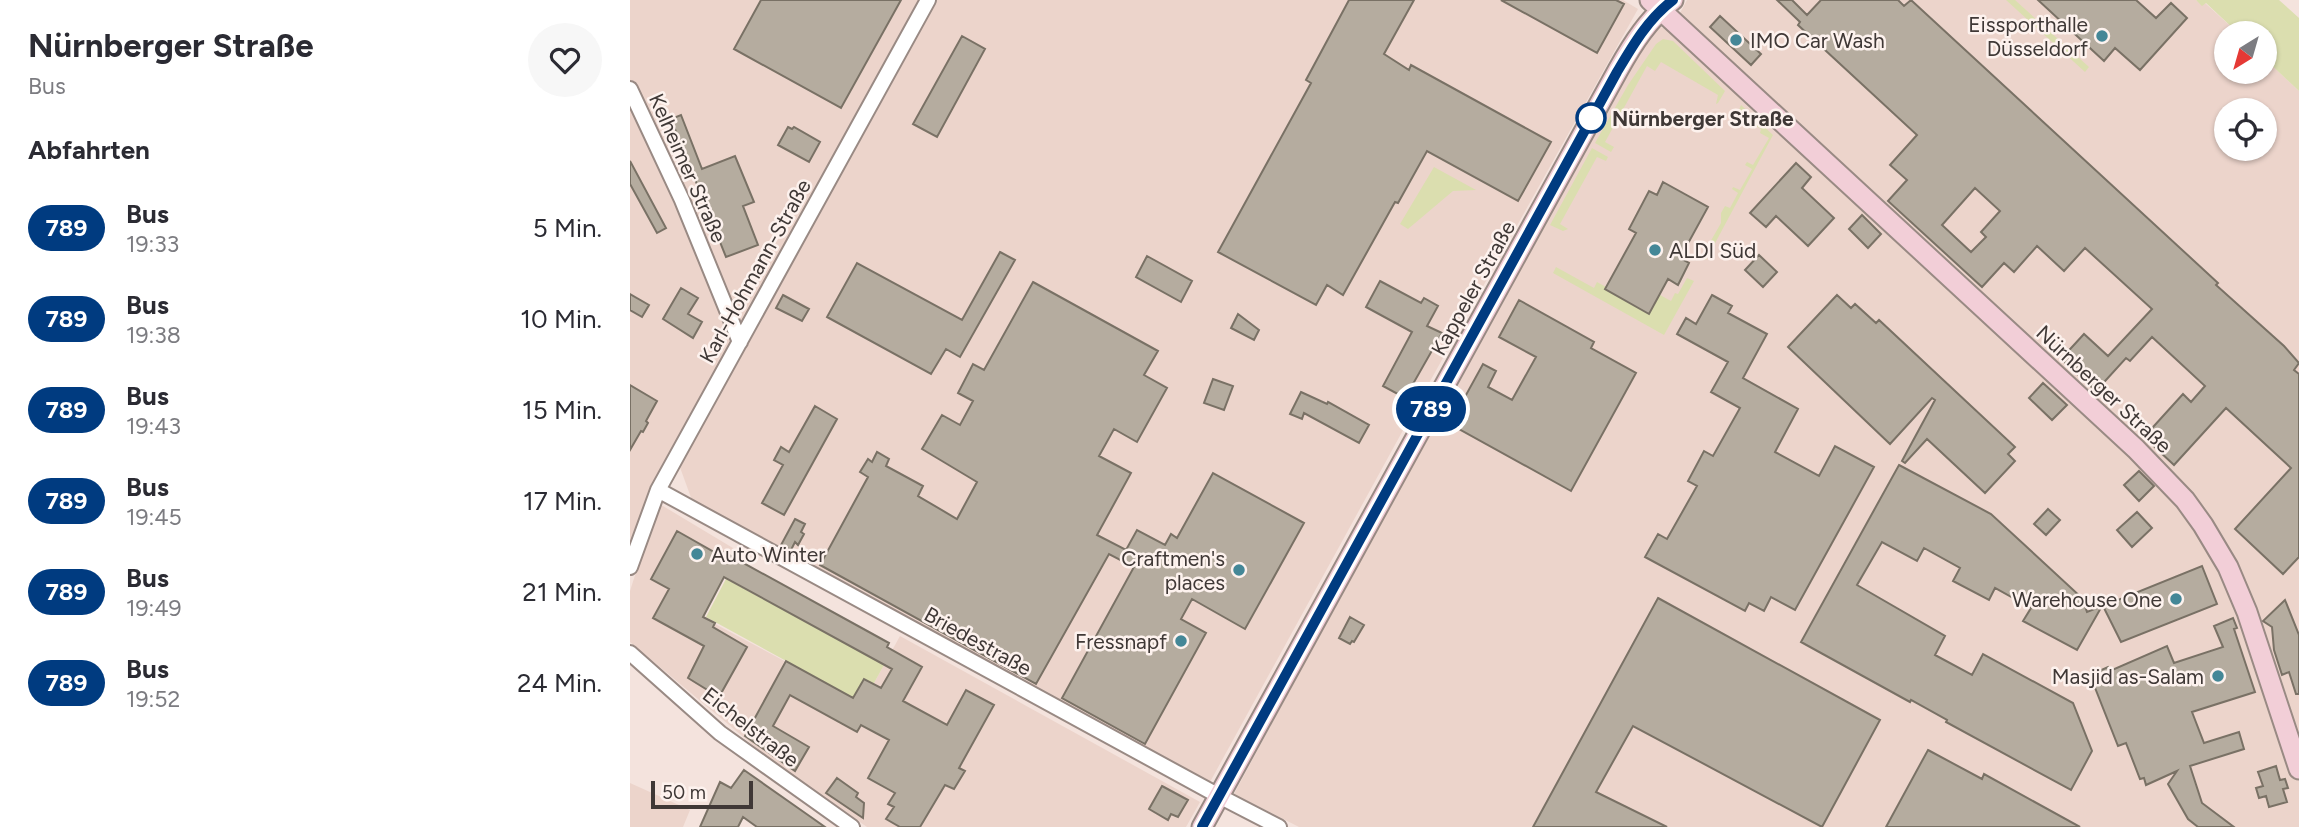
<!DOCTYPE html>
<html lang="de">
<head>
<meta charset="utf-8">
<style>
  body { margin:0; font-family:Figtree,sans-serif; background:#f7f7f7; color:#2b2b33; height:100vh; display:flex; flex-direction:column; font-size:26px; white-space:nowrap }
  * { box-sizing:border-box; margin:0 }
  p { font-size:23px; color:#7c7c81 }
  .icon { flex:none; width:38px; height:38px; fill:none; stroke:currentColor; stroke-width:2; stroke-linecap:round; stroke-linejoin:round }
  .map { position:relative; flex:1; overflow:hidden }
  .panel { display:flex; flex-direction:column; background:#fff; width:630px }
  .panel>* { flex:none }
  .badge { padding:0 14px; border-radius:23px; font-size:24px; line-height:46px }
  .needle { width:46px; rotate:217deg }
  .fabs { position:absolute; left:1584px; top:21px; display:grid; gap:14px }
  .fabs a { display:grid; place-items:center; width:63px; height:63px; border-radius:50%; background:#fff; box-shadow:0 2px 5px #0004; font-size:35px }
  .scale { position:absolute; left:21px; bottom:18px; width:102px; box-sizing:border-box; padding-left:7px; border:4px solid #3f3836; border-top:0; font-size:19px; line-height:24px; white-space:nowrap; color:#3f3836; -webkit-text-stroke:5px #fdf2ee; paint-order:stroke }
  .map>.badge { position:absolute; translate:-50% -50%; box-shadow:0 0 0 4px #fff }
  h2 { padding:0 28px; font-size:26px; line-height:63px }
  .round { display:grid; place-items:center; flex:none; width:74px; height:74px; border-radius:37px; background:#f7f7f7 }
  .head { display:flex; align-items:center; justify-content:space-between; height:119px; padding:0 28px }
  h1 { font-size:33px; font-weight:700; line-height:52px }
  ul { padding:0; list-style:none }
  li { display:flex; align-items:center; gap:21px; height:91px; padding:0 28px }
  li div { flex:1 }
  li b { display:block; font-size:26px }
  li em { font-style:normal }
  li .badge { min-width:77px; font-weight:700; text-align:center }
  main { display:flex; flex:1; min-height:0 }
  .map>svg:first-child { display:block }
</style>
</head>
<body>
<main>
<section class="panel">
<div class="head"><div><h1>Nürnberger Straße</h1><p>Bus</p></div><a class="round"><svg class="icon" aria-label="heart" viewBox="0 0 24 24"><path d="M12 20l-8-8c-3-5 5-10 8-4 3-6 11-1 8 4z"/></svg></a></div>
<h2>Abfahrten</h2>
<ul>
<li><span class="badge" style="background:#003b80;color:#fff">789</span><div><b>Bus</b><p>19:33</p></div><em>5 Min.</em></li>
<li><span class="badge" style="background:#003b80;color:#fff">789</span><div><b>Bus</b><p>19:38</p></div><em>10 Min.</em></li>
<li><span class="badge" style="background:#003b80;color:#fff">789</span><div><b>Bus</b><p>19:43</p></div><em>15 Min.</em></li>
<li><span class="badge" style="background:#003b80;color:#fff">789</span><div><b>Bus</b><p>19:45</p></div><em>17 Min.</em></li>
<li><span class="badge" style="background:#003b80;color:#fff">789</span><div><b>Bus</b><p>19:49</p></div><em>21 Min.</em></li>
<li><span class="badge" style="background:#003b80;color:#fff">789</span><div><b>Bus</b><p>19:52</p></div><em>24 Min.</em></li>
</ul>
</section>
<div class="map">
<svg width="1669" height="827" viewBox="0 0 1669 827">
  <rect width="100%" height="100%" fill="#f4e3dd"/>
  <path fill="#ecd4cb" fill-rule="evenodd" d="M0 0H293L22 487 0 543Z
    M305 0H993L1008 9 794 392 580 782 63 503 48 462Z
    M1057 0H1566L1572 5 1575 3 1608 33H1596V72H1634L1635 59 1669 91V753L1563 503 1062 34 1050 13ZM1596 110H1634V149H1596Z
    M1027 27 1044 29 1557 507 1613 613 1669 781V827H669L604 794 992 72Z
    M28 503 108 551 72 617 233 703 270 636 570 802 556 827H237L136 756 0 642V591Z
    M0 783 60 810 53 827H0Z"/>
  <path fill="#dbdeaf" d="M1376 0H1385L1459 67 1455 72Z
    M1566 0H1649L1669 18V91L1635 59 1634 33H1608L1576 3 1572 6Z
    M1033 39 1043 41 1095 91 1088 103 1086 104 1088 95 1031 62 1025 71 1017 66 975 142 984 147 981 152 965 143 998 85 1026 44Z
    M1111 105 1143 135 1076 260 1071 258 1091 223V213L1095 206 1100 208 1108 193 1102 189 1103 187 1110 190 1122 169 1115 165 1117 162 1123 165 1139 138 1130 133 1131 129 1107 115Z
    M962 148 978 157 976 161 967 157 930 224 938 229 933 231 920 225Z
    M804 167 846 190 823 191 778 229 770 224Z
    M926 267 964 288 967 282 976 287 975 289 1019 313 1030 295 1041 301 1045 293 1048 294 1057 278 1064 281 1034 335 923 273Z
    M96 579 254 665 233 703 76 617Z"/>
  <path fill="#b5ac9f" stroke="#797165" stroke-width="2" fill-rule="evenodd" d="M131 0H271L211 108 104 49Z
    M719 0H784L754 54 779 70 781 65 921 142 888 201 797 151 768 203 765 202 713 295 697 285 686 305 588 252 681 83 676 80Z
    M871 0H986L994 4 967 53Z
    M1147 0H1162L1177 15 1191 0H1268L1274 6 1281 0 1588 283 1586 285 1654 346 1669 363 1664 370 1669 374V557L1653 574 1605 529 1661 468 1596 408 1544 465 1514 437 1553 394 1561 402 1575 386 1522 337 1500 361 1496 358 1466 391 1431 359 1454 334 1478 356 1522 309 1455 248 1434 271 1407 246 1384 272 1374 263 1352 287 1258 201 1277 180 1260 165 1287 135 1168 25 1170 22ZM1345 188 1370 211 1351 232 1356 237 1341 252 1312 225Z
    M1408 0H1506L1526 18 1541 3 1557 18 1510 70 1485 48 1474 61Z
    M1090 16 1131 54 1121 65 1080 27Z
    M332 36 355 49 307 137 283 124Z
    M51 115 72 169 105 156 124 202 113 206 128 245 96 257 41 119Z
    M158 127 162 129 164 127 190 142 179 162 148 145Z
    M0 161 36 228 27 233 0 184Z
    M1166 163 1181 177 1172 188 1204 218 1178 246 1146 216 1136 227 1120 213Z
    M1033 182 1078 207 1050 258 1059 263 1048 285 1038 279 1019 314 975 289 1006 233 999 229 1019 191 1027 195Z
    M1232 215 1251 234 1238 248 1219 229Z
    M370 252 385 260 330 357 316 349 301 374 197 317 227 263 332 320Z
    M1129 255 1147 272 1133 287 1115 270Z
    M517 256 562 281 551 302 506 277Z
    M750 281 791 303 794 298 808 306 797 326 812 333 775 398 753 386 782 332 736 307Z
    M403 282 528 351 514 375 537 388 507 442 484 429 469 456 501 473 467 535 496 550 507 530 535 545 541 534 547 538 583 473 674 523 615 629 562 599 551 619 576 633 515 744 432 698 504 567 479 554 406 684 190 565 238 477 230 472 238 459 242 462 247 452 259 459 256 466 293 486 288 496 327 519 347 482 292 449 312 415 330 425 343 401 328 393 343 364 354 370Z
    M51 288 68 298 58 314 72 322 63 338 33 319Z
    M0 294 19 305 12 317 0 310Z
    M153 295 179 309 172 321 146 308Z
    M1082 295 1102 306 1098 313 1137 334 1113 378 1168 409 1145 452 1189 476 1205 446 1244 467 1165 610 1141 597 1134 611 1119 603 1115 611 1015 557 1028 534 1037 539 1067 486 1058 481 1074 451 1083 456 1110 408 1081 392 1098 362 1047 334 1056 318 1066 324Z
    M1207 295 1221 308 1225 304 1246 323 1249 320 1385 447 1378 454 1385 461 1355 493 1297 439 1275 463 1272 461 1305 400 1302 398 1260 444 1158 347Z
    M889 300 964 342 961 348 1006 373 941 491 820 424 853 364 866 371 858 387 882 400 906 357 869 337Z
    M608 314 629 330 624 340 601 328Z
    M583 379 603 386 594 410 574 403Z
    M1413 383 1437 405 1422 420 1399 398Z
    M0 385 27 401 16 421 18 423 13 432 11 431 0 450Z
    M671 392 697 404 698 402 739 425 729 443 674 413 672 419 660 414Z
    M185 406 207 419 154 515 132 503 153 465 144 460 151 447 159 452Z
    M1269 465 1361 514 1452 598 1457 612 1472 606 1447 650 1393 621 1401 608 1365 588 1359 600 1323 581 1330 568 1294 548 1287 561 1252 542 1227 585 1315 636 1305 655 1342 675 1353 654 1443 703 1462 751 1441 790 1316 722 1317 720 1281 700 1280 702 1171 642Z
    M1509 471 1524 486 1509 501 1494 485Z
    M1418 509 1430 520 1416 535 1404 524Z
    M1507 512 1522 528 1502 547 1487 530Z
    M165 519 175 524 171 532 174 534 168 545 165 542 161 550 151 545Z
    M47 531 86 553 88 549 239 632 259 643 257 647 292 667 273 701 317 725 336 690 364 705 329 768 335 771 324 789 315 785 290 827H270L256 819 264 807 258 804 265 793 238 778 259 740 231 725 227 732 160 695 143 726 179 747 165 771 115 736 156 661 223 698 234 679 251 688 262 669 94 577 73 617 85 623 83 627 117 647 89 697 58 678 74 646 23 618 39 589 21 579Z
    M1572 566 1587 604 1491 642 1473 606Z
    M1028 598 1250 720 1192 827 1003 726 966 792 1037 827H903Z
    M1655 600 1669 635V694H1666L1659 672 1652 675 1644 650 1642 627 1633 621Z
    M720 617 734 625 724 642 722 641 720 644 709 638Z
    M1603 618 1607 628 1604 629 1625 692 1562 712 1574 743 1609 732 1614 749 1560 766 1572 803 1604 827H1568L1558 819 1538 784 1547 771 1516 785 1514 778 1510 779 1496 743 1488 746 1460 675 1478 667 1480 671 1537 646 1544 663 1593 647 1584 626Z
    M1298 750 1352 779 1354 774 1450 827H1256Z
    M1646 766 1650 780 1655 779 1658 788 1653 789 1657 802 1639 807 1636 796 1629 798 1626 788 1633 786 1628 772Z
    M114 770 178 815 195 827H127L113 817 108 827H70L90 782 101 788Z
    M207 778 228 793 226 797 234 803 233 818 196 793Z
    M532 786 558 800 548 817 541 814 538 820 519 809Z"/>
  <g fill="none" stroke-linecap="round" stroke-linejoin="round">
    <defs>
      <path id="street" d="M0 89 52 200 110 342
        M28 490 589 796 649 827
        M0 567 28 490 298 0
        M0 653 90 733 222 827"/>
      <path id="secondary" d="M1020 0 1506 449 1555 500 1573 525 1598 567 1617 612 1669 769
        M572 827 988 70C1003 43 1019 18 1043 0"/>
    </defs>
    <use href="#street" stroke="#998a84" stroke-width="18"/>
    <use href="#secondary" stroke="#998a84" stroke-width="23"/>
    <use href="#street" stroke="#fff" stroke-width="14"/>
    <use href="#secondary" stroke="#f2ced7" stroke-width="19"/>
  </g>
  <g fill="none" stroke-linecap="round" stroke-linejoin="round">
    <defs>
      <path id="line" d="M572 827 987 72C1003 45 1018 19 1043 0"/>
    </defs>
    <use href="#line" stroke="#fff" stroke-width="16"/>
    <use href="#line" stroke="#003b80" stroke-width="10"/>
  </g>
  <g fill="#448797" stroke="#fdf2ee" stroke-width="2.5">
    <circle cx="1472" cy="36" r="7"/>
    <circle cx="1106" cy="40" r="7"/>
    <circle cx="1025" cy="250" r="7"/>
    <circle cx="67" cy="554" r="7"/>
    <circle cx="609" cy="570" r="7"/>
    <circle cx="1546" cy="599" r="7"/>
    <circle cx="551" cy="641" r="7"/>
    <circle cx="1588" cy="676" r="7"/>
  </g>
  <circle fill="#fff" stroke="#003b80" stroke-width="3.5" cx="961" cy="118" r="14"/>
  <g text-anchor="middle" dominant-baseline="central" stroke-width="5" stroke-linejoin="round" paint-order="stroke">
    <g font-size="21" fill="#3f3836" stroke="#fdf2ee" text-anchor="end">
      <text x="1458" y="24">Eissporthalle<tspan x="1458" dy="24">Düsseldorf</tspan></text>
      <text x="1120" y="40" text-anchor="start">IMO Car Wash</text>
      <text x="1039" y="250" text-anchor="start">ALDI Süd</text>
      <text x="81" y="554" text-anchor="start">Auto Winter</text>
      <text x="595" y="558">Craftmen's<tspan x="595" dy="24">places</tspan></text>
      <text x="1532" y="599">Warehouse One</text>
      <text x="537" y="641">Fressnapf</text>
      <text x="1574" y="676">Masjid as-Salam</text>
    </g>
    <g font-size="21" font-weight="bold" fill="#3f3836" stroke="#fdf2ee" text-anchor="start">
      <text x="982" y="118">Nürnberger Straße</text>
    </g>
    <g font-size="21" fill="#3f3836" stroke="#fdf2ee">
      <text transform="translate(58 168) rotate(66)">Kelheimer Straße</text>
      <text transform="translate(125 271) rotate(-61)">Karl-Hohmann-Straße</text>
      <text transform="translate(843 288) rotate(-61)">Kappeler Straße</text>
      <text transform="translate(1474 389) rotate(43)">Nürnberger Straße</text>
      <text transform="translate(348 641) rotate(29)">Briedestraße</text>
      <text transform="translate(121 727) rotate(38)">Eichelstraße</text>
    </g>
  </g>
</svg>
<div class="fabs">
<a><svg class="needle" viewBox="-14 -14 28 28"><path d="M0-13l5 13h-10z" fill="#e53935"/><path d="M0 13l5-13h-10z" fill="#7c7c81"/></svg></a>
<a><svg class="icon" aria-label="locate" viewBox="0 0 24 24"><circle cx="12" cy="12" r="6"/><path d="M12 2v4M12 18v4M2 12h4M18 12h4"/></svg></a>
</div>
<div class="scale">50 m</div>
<b class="badge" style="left:801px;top:409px;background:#003b80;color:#fff">789</b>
</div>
</main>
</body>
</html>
